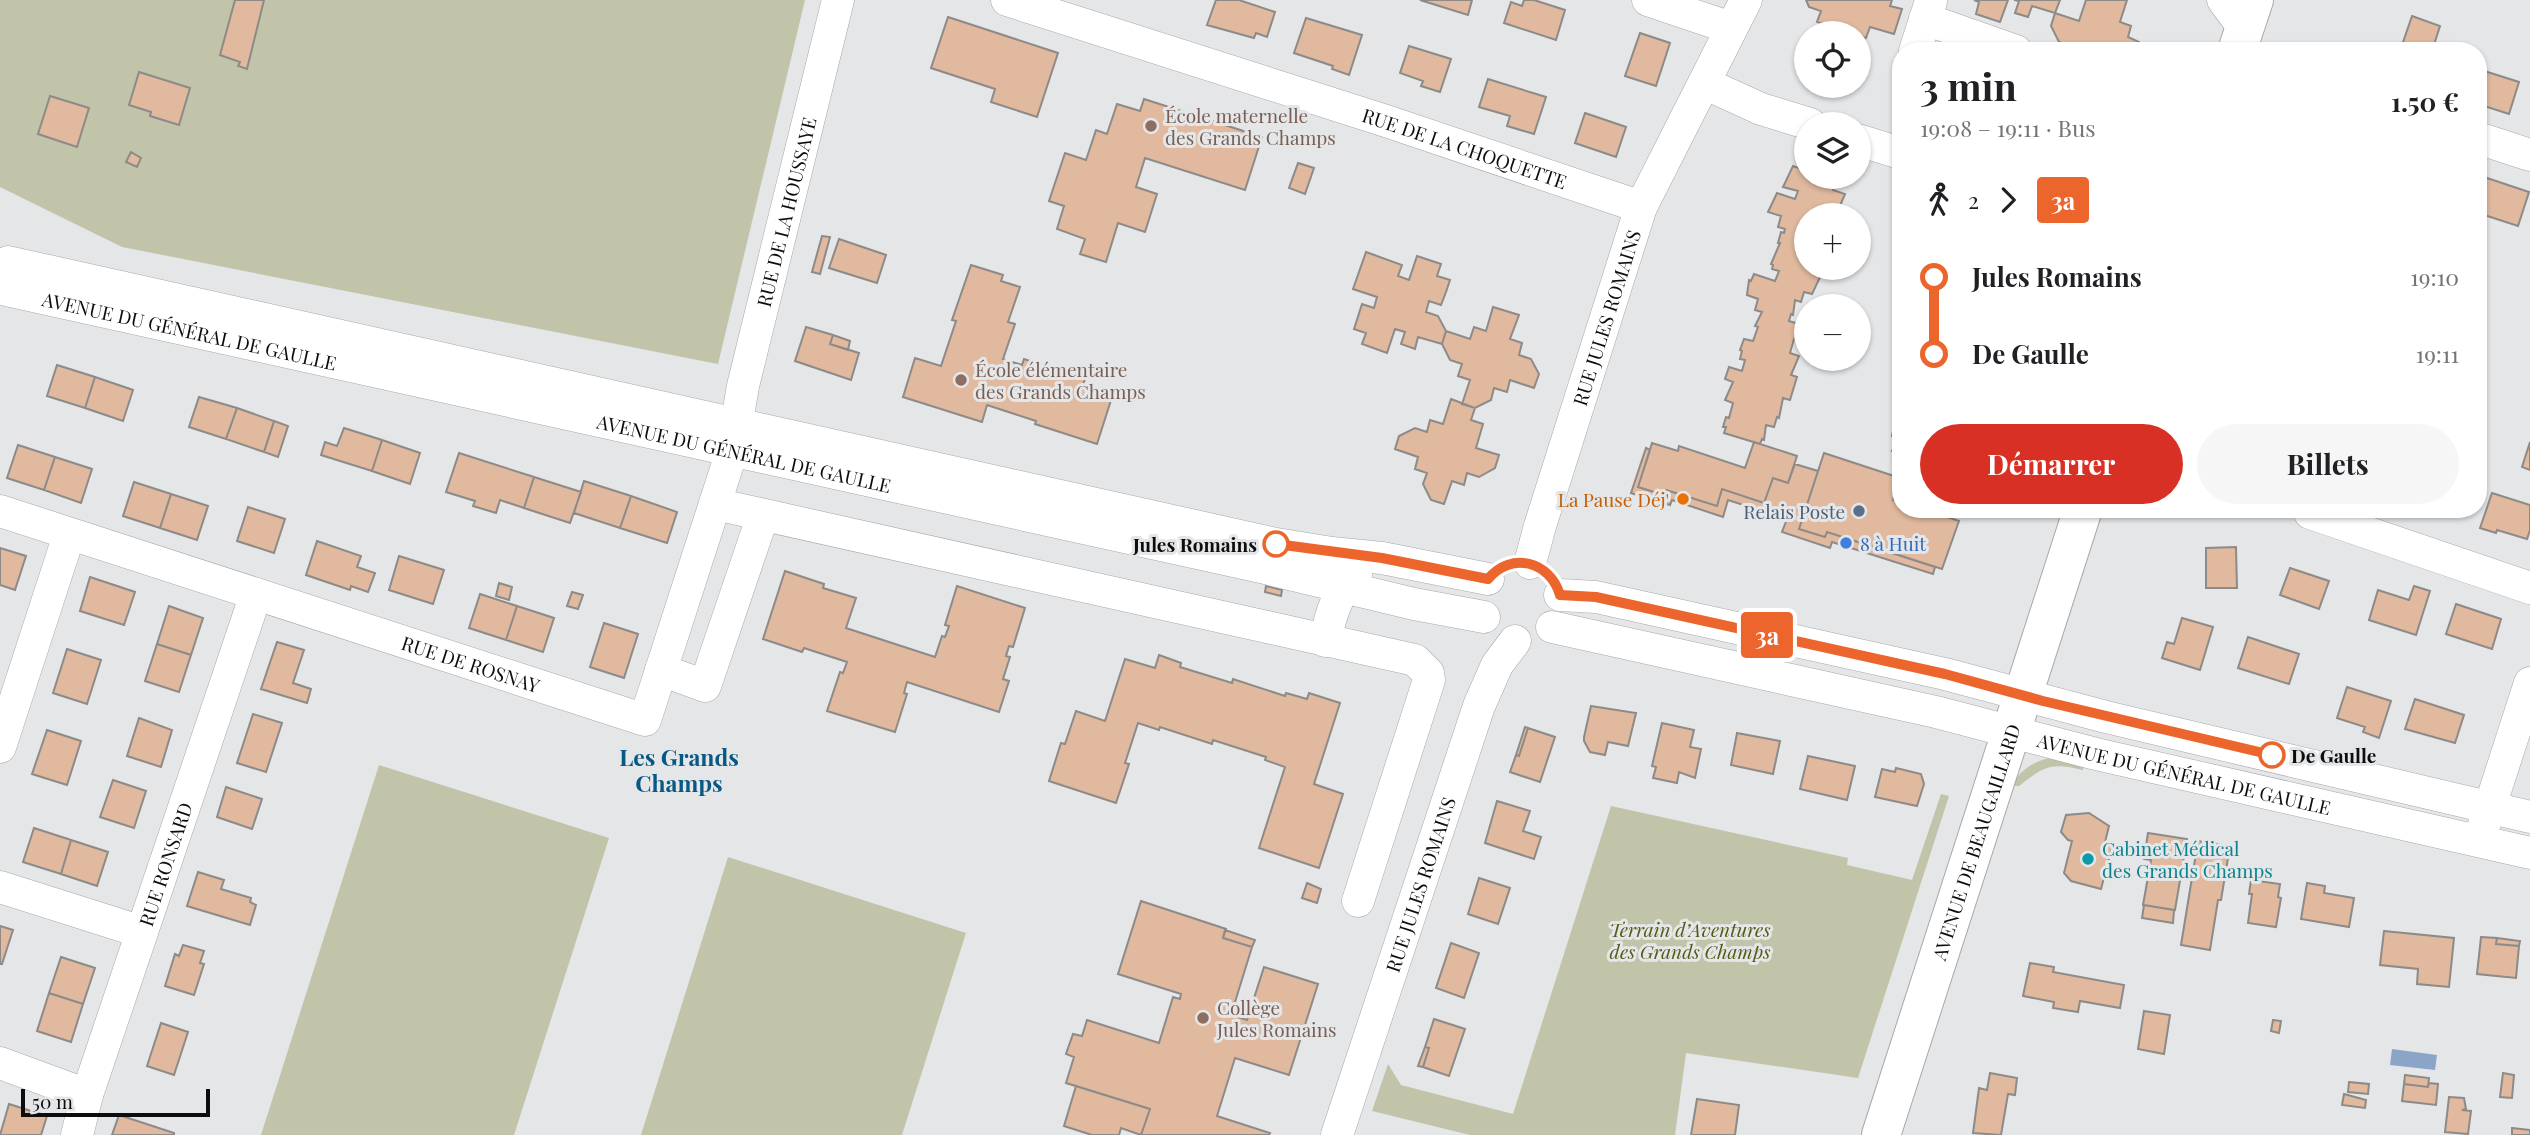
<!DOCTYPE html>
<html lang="fr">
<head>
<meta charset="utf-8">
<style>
  body { margin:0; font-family:"Playfair Display",serif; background:#f6f6f6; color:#202124; height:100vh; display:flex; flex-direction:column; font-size:26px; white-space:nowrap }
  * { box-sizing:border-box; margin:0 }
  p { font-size:23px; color:#757577 }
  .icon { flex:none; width:38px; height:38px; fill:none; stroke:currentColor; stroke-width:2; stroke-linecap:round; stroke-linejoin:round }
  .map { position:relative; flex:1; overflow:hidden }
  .sheet { position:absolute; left:1892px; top:42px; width:595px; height:476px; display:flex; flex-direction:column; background:#fff; border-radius:28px; box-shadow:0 2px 5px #0004 }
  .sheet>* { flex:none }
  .badge { padding:0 14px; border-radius:5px; font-size:24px; line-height:46px }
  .buttons { position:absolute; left:1794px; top:21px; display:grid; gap:14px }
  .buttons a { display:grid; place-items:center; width:77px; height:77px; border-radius:50%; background:#fff; box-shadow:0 2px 5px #0004; font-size:35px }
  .scale { position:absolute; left:21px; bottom:18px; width:189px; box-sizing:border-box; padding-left:7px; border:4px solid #0d0d0e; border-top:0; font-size:19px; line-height:24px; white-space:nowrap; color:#0d0d0e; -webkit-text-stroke:5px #e4e6e8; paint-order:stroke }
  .map>.badge { position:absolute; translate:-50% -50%; box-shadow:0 0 0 4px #fff }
  .legs { display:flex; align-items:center; gap:10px; height:77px; padding:0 28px; font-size:23px }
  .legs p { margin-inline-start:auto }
  .summary { display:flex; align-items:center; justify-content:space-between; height:119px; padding:0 28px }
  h1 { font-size:38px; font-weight:700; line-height:52px }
  .primary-button { display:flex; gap:14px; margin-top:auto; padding:14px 28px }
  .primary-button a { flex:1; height:80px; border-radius:42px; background:#d93025; color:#fff; font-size:28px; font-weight:700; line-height:80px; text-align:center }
  .primary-button a+a { background:#f6f6f6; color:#202124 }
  ul { padding:0 28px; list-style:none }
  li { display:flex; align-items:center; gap:24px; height:77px; font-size:26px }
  li i { display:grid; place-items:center; width:10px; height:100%; margin:0 9px; background:currentColor }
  li i::after { content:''; width:18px; height:18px; margin:-9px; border:5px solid; border-radius:50%; background:#fff }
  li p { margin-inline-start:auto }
  li:first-child i { background:linear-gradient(#0000 50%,currentColor 0) }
  li:last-child i { background:linear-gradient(currentColor 50%,#0000 0) }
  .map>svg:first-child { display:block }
</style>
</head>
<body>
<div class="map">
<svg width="2530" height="1135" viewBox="0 0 2530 1135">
  <rect width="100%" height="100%" fill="#e4e6e8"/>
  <path fill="#c1c4a9" d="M0 0H805L718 364 122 247 0 187Z
    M2053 757 2085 761 2083 770C2051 762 2044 766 2019 786H2011C2021 769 2034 761 2053 757Z
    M379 765 609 838 514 1135H261Z
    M1941 794 1949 796 1858 1078 1686 1053 1675 1135H1470L1372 1111 1388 1064 1401 1085 1513 1114 1611 806 1848 858 1847 865 1912 880Z
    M728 857 966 933 902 1135H641Z"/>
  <path fill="#8ba5c8" d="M2392 1049 2437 1055 2435 1070 2390 1065Z"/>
  <path fill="#e0b99e" stroke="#8d8a88" stroke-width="2" d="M235 0H264L247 69 238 66 240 62 220 55Z
    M1216 0H1239L1275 12 1267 37 1256 33 1254 38 1207 25Z
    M1420 0H1472L1468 15Z
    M1524 0H1534L1565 10 1556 40 1504 23 1511 2 1522 6Z
    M1806 0H1892L1890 6 1902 9 1894 34 1870 27 1866 38 1858 36V33H1827L1829 26 1817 22 1821 11 1809 7Z
    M1974 0H2008L2000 22 1976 14 1979 2Z
    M2014 0H2060L2055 13 2032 6 2028 17 2015 13 2019 1Z
    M2086 0H2127L2120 22 2131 26 2128 37 2139 42 2144 51H2069L2070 46 2059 42 2051 26 2055 13 2079 21Z
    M2412 16 2440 26 2432 51H2398L2399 47 2401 48Z
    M948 17 1058 53 1037 117 991 102 995 89 931 68Z
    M1306 18 1362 35 1349 75 1332 69 1333 66 1294 53Z
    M1640 33 1670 43 1656 86 1625 76Z
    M1409 46 1451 59 1440 92 1421 86 1423 81 1400 73Z
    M2478 69 2519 82 2509 114 2478 104Z
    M139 72 190 88 179 125 150 116 151 112 129 105Z
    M1488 79 1546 97 1534 134 1507 126 1510 116 1479 107Z
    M50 96 89 108 77 147 38 134Z
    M1144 99 1262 137 1245 190 1145 158 1136 187 1157 194 1145 232 1118 223 1106 262 1080 254 1085 239 1057 229 1064 206 1049 201 1065 153 1086 160 1096 130 1107 134 1117 104 1140 111Z
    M1585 113 1626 127 1616 157 1575 143Z
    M1805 148 1806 177H1834L1833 179 1836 180 1833 190 1845 194 1837 213 1832 212 1830 215H1806V268L1822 273 1812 294 1804 292 1801 302 1795 300 1793 315 1791 314 1789 321 1799 324 1797 340 1794 339 1790 353 1799 356 1791 375 1797 377 1790 400 1783 398 1779 418 1777 417 1774 427 1766 425 1764 440 1762 439 1760 444 1724 433 1726 427H1723L1726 417 1729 418 1733 403 1725 400 1733 382 1725 379 1729 367 1742 371 1745 360 1740 359 1742 351 1740 350 1744 339 1753 341 1758 327 1755 326 1762 312 1755 310 1758 299 1747 295 1749 280 1751 281 1754 274 1775 281 1779 271 1772 269 1773 265 1771 264 1780 243H1778L1781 232 1784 233 1785 229 1778 227 1781 216 1768 212 1777 193 1795 199 1798 191 1783 187 1793 166 1799 168 1800 163H1798Z
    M131 152 141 158 137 167 126 162Z
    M1298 163 1314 168 1305 194 1289 188Z
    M2484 177 2529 192 2518 226 2478 213V194Z
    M822 236 830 237 820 274 812 272Z
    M839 239 886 255 877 283 829 268Z
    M1366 252 1402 265 1398 276 1409 280 1417 256 1441 264 1437 276 1450 280 1446 292 1441 305 1429 301 1426 312 1438 316 1446 331 1442 344 1418 337 1415 349 1401 344 1405 332 1395 329 1387 353 1362 344 1366 333 1354 329 1362 304 1374 308 1377 297 1353 289Z
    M971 265 1003 275 1001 281 1020 287 1008 322 1015 324 1003 359 1022 365 1024 359 1085 379 1082 388 1112 397 1097 444 1035 424 1036 421 987 405 982 422 903 397 915 358 941 366 956 321 952 320Z
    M1493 307 1519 315 1510 339 1522 343 1519 355 1531 359 1539 374 1534 388 1510 380 1507 392 1494 388 1491 400 1475 408 1462 404 1470 380 1458 376 1462 364 1450 360 1442 344 1446 331 1470 339 1474 327 1486 331Z
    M806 327 833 335 830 344 859 353 851 380 795 361Z
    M833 335 850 341 848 350 830 344Z
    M1900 357V381L1894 379Z
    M57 365 95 377 85 408 47 396Z
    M95 377 133 390 123 421 85 408Z
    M199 397 237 408 226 439 189 427Z
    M1451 399 1475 408 1471 420 1483 424 1476 448 1499 455 1495 468 1479 477 1467 473 1464 485 1452 481 1444 504 1431 500 1423 484 1427 473 1415 469 1418 457 1395 449 1399 436 1415 428 1427 432 1430 420 1443 424Z
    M237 408 274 421 264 452 226 439Z
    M1900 411V459L1893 457 1895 452 1892 451 1900 438 1892 436 1897 413 1900 414Z
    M274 421 288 426 278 457 264 452Z
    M344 428 382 440 372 471 321 455 325 442 337 446Z
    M382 440 420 453 410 484 372 471Z
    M1754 442 1797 456 1788 483 1773 478 1764 503 1722 489 1717 506 1666 490 1664 495 1638 487 1652 443 1678 451 1679 446 1745 468Z
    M2530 442V470L2522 467Z
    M18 445 55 457 44 490 7 478Z
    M1646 448 1650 450 1638 487 1664 495 1666 490 1717 506 1722 489 1764 503 1773 478 1788 483 1795 464 1818 471 1799 529 1825 537 1827 532 1935 567 1933 574 1832 542 1830 548 1782 532 1787 519 1728 500 1723 517 1672 500 1670 505 1631 493Z
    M459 453 534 477 524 508 500 500 496 513 473 506 475 501 446 492Z
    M1824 453 1900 478 1893 500 1900 502V509H1923L1959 521 1942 569 1827 532 1825 537 1799 529Z
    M55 457 92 469 81 503 44 490Z
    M534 477 581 492 570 523 524 508Z
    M584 481 631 496 620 528 574 513Z
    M134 482 171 494 160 528 123 516Z
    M2492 493 2530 505V530L2527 539 2497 530 2496 533 2480 528Z
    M171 494 208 506 197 540 160 528Z
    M631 496 677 512 667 543 620 528Z
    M248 507 285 519 274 553 237 541Z
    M317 541 361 556 357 567 375 573 368 592 351 586 350 590 306 575Z
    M2236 547 2237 588H2206V548Z
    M0 548 26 556 15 590 0 585Z
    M399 556 444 570 433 604 389 590Z
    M2290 568 2329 581 2319 609 2280 595Z
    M785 571 824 584 823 588 856 598 846 628 935 657 942 636 945 637 949 626 945 625 957 586 1025 608 1013 647 1009 646 1006 656 1010 657 1003 679 1009 681 999 712 907 682 904 693 907 694 895 732 827 711 840 672 843 673 847 662 804 648 802 652 763 639Z
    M90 577 135 592 124 625 80 611Z
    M499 583 512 587 509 600 496 596Z
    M1266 586 1282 590 1281 596 1265 592Z
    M2414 586 2430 591 2416 635 2369 620 2378 590 2409 600Z
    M572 592 583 595 578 609 567 606Z
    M480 594 517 606 506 640 469 628Z
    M2456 604 2501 619 2492 649 2446 634Z
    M169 606 203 618 191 655 157 644Z
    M517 606 554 618 543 652 506 640Z
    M2182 618 2213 627 2200 670 2162 658 2167 642 2174 644Z
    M604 623 638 634 624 678 590 667Z
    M2248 637 2299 654 2289 684 2238 668Z
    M277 642 304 650 293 683 311 689 307 703 261 689Z
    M157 644 191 655 179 692 145 681Z
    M67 649 101 660 87 704 53 693Z
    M1159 655 1181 663 1180 667 1232 683 1233 679 1285 696 1286 693 1307 699 1309 693 1340 703 1314 784 1343 794 1319 868 1259 848 1285 767 1265 760 1266 757 1213 740 1212 744 1160 727 1159 730 1138 723 1125 763 1129 764 1116 803 1049 781 1061 743 1065 744 1076 711 1105 721 1125 659 1155 668Z
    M2347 687 2391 701 2379 738 2363 732 2365 727 2337 718Z
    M2415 699 2464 715 2455 743 2405 729Z
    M1591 706 1636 713 1628 746 1608 742 1605 755 1590 752 1584 741V737Z
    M253 714 282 723 266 772 237 763Z
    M139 718 172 730 161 767 127 756Z
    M1662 723 1694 730 1690 747 1701 749 1695 778 1679 772 1677 783 1653 778 1656 767 1652 766Z
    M1525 727 1528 728 1519 756 1516 755Z
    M1528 728 1555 737 1540 782 1510 772 1516 755 1519 756Z
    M47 730 81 741 67 785 32 774Z
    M1737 733 1780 741 1773 774 1731 765Z
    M1808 756 1855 766 1847 800 1800 789Z
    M1896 768 1921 774 1924 784 1917 806 1875 797 1882 769 1895 772Z
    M113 780 146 791 134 828 100 817Z
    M226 787 262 799 252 829 217 817Z
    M1497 801 1530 811 1523 831 1541 837 1534 859 1485 843Z
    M2089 813 2109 826 2105 842 2113 844 2101 889 2071 881 2064 873 2072 841 2068 840 2061 832 2066 815Z
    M34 828 71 840 61 874 23 862Z
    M2148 833 2187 839 2175 910 2143 905 2151 860 2144 859Z
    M71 840 108 852 97 886 61 874Z
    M2198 841 2230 846 2221 900H2218L2210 950 2181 945Z
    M198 872 224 880 221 889 251 898 250 902 256 905 250 925 187 906Z
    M1479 878 1510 888 1498 924 1468 914Z
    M2251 880 2280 884 2278 897 2281 898 2276 927 2248 923 2252 894H2249Z
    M1307 883 1321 889 1317 903 1302 898Z
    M2307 883 2325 886 2324 893 2354 898 2349 927 2301 919Z
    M1141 901 1226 929 1223 938 1252 947 1231 1015 1247 1020 1264 967 1318 984 1289 1075 1235 1058 1217 1116 1270 1133 1269 1135H1141L1150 1109 1066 1083 1074 1057 1066 1054 1073 1034 1082 1036 1087 1020 1159 1043 1173 997 1180 999 1181 994 1118 974Z
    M2144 905 2174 910 2173 923 2142 918Z
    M0 926 13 930 2 964H0Z
    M1225 930 1255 940 1252 947 1223 938Z
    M2384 931 2454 938 2449 987 2417 984 2418 969 2380 965Z
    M2481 937 2497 938 2496 944 2519 946 2516 978 2477 974Z
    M2497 938 2520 941 2519 946 2496 944Z
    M1451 943 1479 953 1464 998 1436 988Z
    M183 945 204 951 200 963 204 964 194 995 165 986 175 954 179 956Z
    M61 957 95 968 83 1004 49 993Z
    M2030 963 2054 967 2053 972 2124 985 2120 1008 2080 1001 2078 1012 2053 1008 2054 1002 2023 996Z
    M49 993 83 1004 71 1042 37 1031Z
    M2144 1011 2170 1015 2164 1054 2138 1049Z
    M1434 1019 1465 1029 1449 1076 1423 1067 1429 1048 1425 1047Z
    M2273 1020 2281 1021 2279 1033 2271 1031Z
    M161 1023 188 1032 174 1075 147 1066Z
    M1425 1047 1429 1048 1423 1067 1418 1066Z
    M1990 1073 2017 1078 2015 1095 2008 1094 2001 1135 1973 1133 1979 1088 1987 1090Z
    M2503 1073 2514 1075 2512 1098 2500 1097Z
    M2405 1075 2429 1078 2428 1087 2404 1084Z
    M2349 1082 2369 1084 2368 1094 2348 1092Z
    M2429 1083 2438 1084 2436 1105 2402 1101 2404 1084 2428 1087Z
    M1076 1086 1150 1109 1141 1135 1121 1128 1119 1135H1092L1064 1126Z
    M2344 1094 2366 1100 2365 1108 2342 1105Z
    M2449 1097 2464 1098 2466 1109 2462 1110 2471 1111 2468 1134 2445 1132Z
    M1697 1099 1739 1105 1735 1135H1691Z
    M9 1104 47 1116 41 1135H0Z
    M119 1115 174 1133V1135H112Z
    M2512 1128 2530 1130V1135H2512Z"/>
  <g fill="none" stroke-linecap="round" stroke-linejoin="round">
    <defs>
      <g id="minor">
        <path id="s1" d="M1007 0 1386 121 1641 207"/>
        <path d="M1648 0 1731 28"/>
        <path d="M2223 0 2244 28"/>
        <path d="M1925 19 2016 51"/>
        <path d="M1915 51 1931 1"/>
        <path d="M1704 83 1761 109 1810 124"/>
        <path d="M2478 138 2530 155"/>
        <path d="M1858 140 1900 153"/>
        <path d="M8 262 1276 544 1332 553 1382 558 1488 579"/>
        <path id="s2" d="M2 289 1265 568 1414 604 1484 617"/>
        <path d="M715 504 1415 660 1428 673 1429 680 1358 901"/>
        <path d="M2311 509 2310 513 2530 588"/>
        <path id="s3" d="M0 511 645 720 732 451 743 386 838 0"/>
        <path id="s4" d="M1530 563 1540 526 1641 207 1746 0"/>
        <path d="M1560 595 1596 597 1945 674 2106 717 2530 817"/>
        <path id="s5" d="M1552 627 1936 712 2096 754 2530 853"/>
        <path d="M1325 641C1331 614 1336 594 1356 574"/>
        <path d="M661 670 705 686 763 515"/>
        <path d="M0 747 69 535"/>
        <path d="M2484 825 2530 683"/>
        <path d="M0 887 142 932"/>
        <path d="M0 1063 87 1095"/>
        <path id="s6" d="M77 1135 87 1095 256 594"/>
        <path id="s7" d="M1337 1135 1479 706 1497 665 1515 641"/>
      </g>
      <g id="major">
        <path d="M2237 51 2254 0"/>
        <path id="s8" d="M1881 1135 2083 509"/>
      </g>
    </defs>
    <use href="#minor" stroke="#a6a8aa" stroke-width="33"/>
    <use href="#major" stroke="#a6a8aa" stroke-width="40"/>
    <use href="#minor" stroke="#fff" stroke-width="32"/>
    <use href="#major" stroke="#fff" stroke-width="38"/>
  </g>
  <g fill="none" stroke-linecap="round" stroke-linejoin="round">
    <defs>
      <path id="line-1" d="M1276 544 1382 558 1488 579C1511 551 1550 561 1560 595L1596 597 1945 674 2043 701 2272 755"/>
    </defs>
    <use href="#line-1" stroke="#fff" stroke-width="16"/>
    <use href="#line-1" stroke="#ec652c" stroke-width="10"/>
  </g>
  <g fill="#8d6e63" stroke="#e4e6e8" stroke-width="2.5">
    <circle cx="1151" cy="126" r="7"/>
    <circle cx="961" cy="380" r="7"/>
    <circle cx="1203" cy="1018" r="7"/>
  </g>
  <circle fill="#e8710a" stroke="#e4e6e8" stroke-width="2.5" cx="1683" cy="499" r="7"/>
  <circle fill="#5c6f8a" stroke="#e4e6e8" stroke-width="2.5" cx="1859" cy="511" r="7"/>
  <circle fill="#3f7fe0" stroke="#e4e6e8" stroke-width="2.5" cx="1846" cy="543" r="7"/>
  <g fill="#fff" stroke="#ec652c" stroke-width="3.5">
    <circle cx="1276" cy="544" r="12"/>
    <circle cx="2272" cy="755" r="12"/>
  </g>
  <circle fill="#0f9aa8" stroke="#e4e6e8" stroke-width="2.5" cx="2088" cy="859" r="7"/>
  <g text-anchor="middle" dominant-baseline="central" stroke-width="6" stroke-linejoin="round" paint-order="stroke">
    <g font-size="19" fill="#785e54" stroke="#e4e6e8" text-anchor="start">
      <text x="1165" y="115">École maternelle<tspan x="1165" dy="22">des Grands Champs</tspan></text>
      <text x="975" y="369">École élémentaire<tspan x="975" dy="22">des Grands Champs</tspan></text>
      <text x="1217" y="1007">Collège<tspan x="1217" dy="22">Jules Romains</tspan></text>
    </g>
    <g font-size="19" fill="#0d0d0e" stroke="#e4e6e8">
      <text stroke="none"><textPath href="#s1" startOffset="481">RUE DE LA CHOQUETTE</textPath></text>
      <text stroke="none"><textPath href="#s3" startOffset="1206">RUE DE LA HOUSSAYE</textPath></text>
      <text stroke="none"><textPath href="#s4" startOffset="257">RUE JULES ROMAINS</textPath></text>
      <text stroke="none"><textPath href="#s2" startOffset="192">AVENUE DU GÉNÉRAL DE GAULLE</textPath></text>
      <text stroke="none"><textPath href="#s2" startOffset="760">AVENUE DU GÉNÉRAL DE GAULLE</textPath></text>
      <text stroke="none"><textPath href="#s3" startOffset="495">RUE DE ROSNAY</textPath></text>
      <text stroke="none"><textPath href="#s5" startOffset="649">AVENUE DU GÉNÉRAL DE GAULLE</textPath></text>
      <text stroke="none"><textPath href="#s8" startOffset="308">AVENUE DE BEAUGAILLARD</textPath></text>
      <text stroke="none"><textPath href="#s6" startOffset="285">RUE RONSARD</textPath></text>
      <text stroke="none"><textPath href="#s7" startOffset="264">RUE JULES ROMAINS</textPath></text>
    </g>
    <g font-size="19" fill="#c56008" stroke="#e4e6e8" text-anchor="end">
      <text x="1669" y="499">La Pause Déj'</text>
    </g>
    <g font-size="19" fill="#4e5e75" stroke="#e4e6e8" text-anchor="end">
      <text x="1845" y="511">Relais Poste</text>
    </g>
    <g font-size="19" fill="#366cbe" stroke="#e4e6e8" text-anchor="start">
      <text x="1860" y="543">8 à Huit</text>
    </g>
    <g font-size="19" font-weight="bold" fill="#0d0d0e" stroke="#e4e6e8" text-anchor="end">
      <text x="1257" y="544">Jules Romains</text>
      <text x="2291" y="755" text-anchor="start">De Gaulle</text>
    </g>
    <g font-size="19" fill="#0d838f" stroke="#e4e6e8" text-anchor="start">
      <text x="2102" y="848">Cabinet Médical<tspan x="2102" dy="22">des Grands Champs</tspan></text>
    </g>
    <g font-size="19" font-style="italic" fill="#565a16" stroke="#e4e6e8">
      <text x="1690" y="929">Terrain d’Aventures<tspan x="1690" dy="22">des Grands Champs</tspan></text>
    </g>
    <g font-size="23" font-weight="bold" fill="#075884" stroke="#e4e6e8">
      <text x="679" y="756">Les Grands<tspan x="679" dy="26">Champs</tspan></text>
    </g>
  </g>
</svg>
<div class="buttons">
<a><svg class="icon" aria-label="locate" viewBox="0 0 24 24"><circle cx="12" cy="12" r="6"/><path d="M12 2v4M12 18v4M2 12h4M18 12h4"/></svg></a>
<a><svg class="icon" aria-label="layers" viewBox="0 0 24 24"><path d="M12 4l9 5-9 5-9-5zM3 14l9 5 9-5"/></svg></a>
<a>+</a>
<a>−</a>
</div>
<div class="scale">50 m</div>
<b class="badge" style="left:1767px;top:635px;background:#ec652c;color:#fff">3a</b>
<section class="sheet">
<div class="summary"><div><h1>3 min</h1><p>19:08 – 19:11 · Bus</p></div><b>1.50 €</b></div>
<div class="legs"><svg class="icon" aria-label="walk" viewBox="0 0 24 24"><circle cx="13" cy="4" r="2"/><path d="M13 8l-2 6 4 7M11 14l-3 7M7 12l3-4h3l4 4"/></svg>2<svg class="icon" aria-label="forward" viewBox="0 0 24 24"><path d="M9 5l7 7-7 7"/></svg><b class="badge" style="background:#ec652c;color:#fff">3a</b></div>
<ul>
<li><i style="color:#ec652c"></i><b>Jules Romains</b><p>19:10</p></li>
<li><i style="color:#ec652c"></i><b>De Gaulle</b><p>19:11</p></li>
</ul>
<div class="primary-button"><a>Démarrer</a><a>Billets</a></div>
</section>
</div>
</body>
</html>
